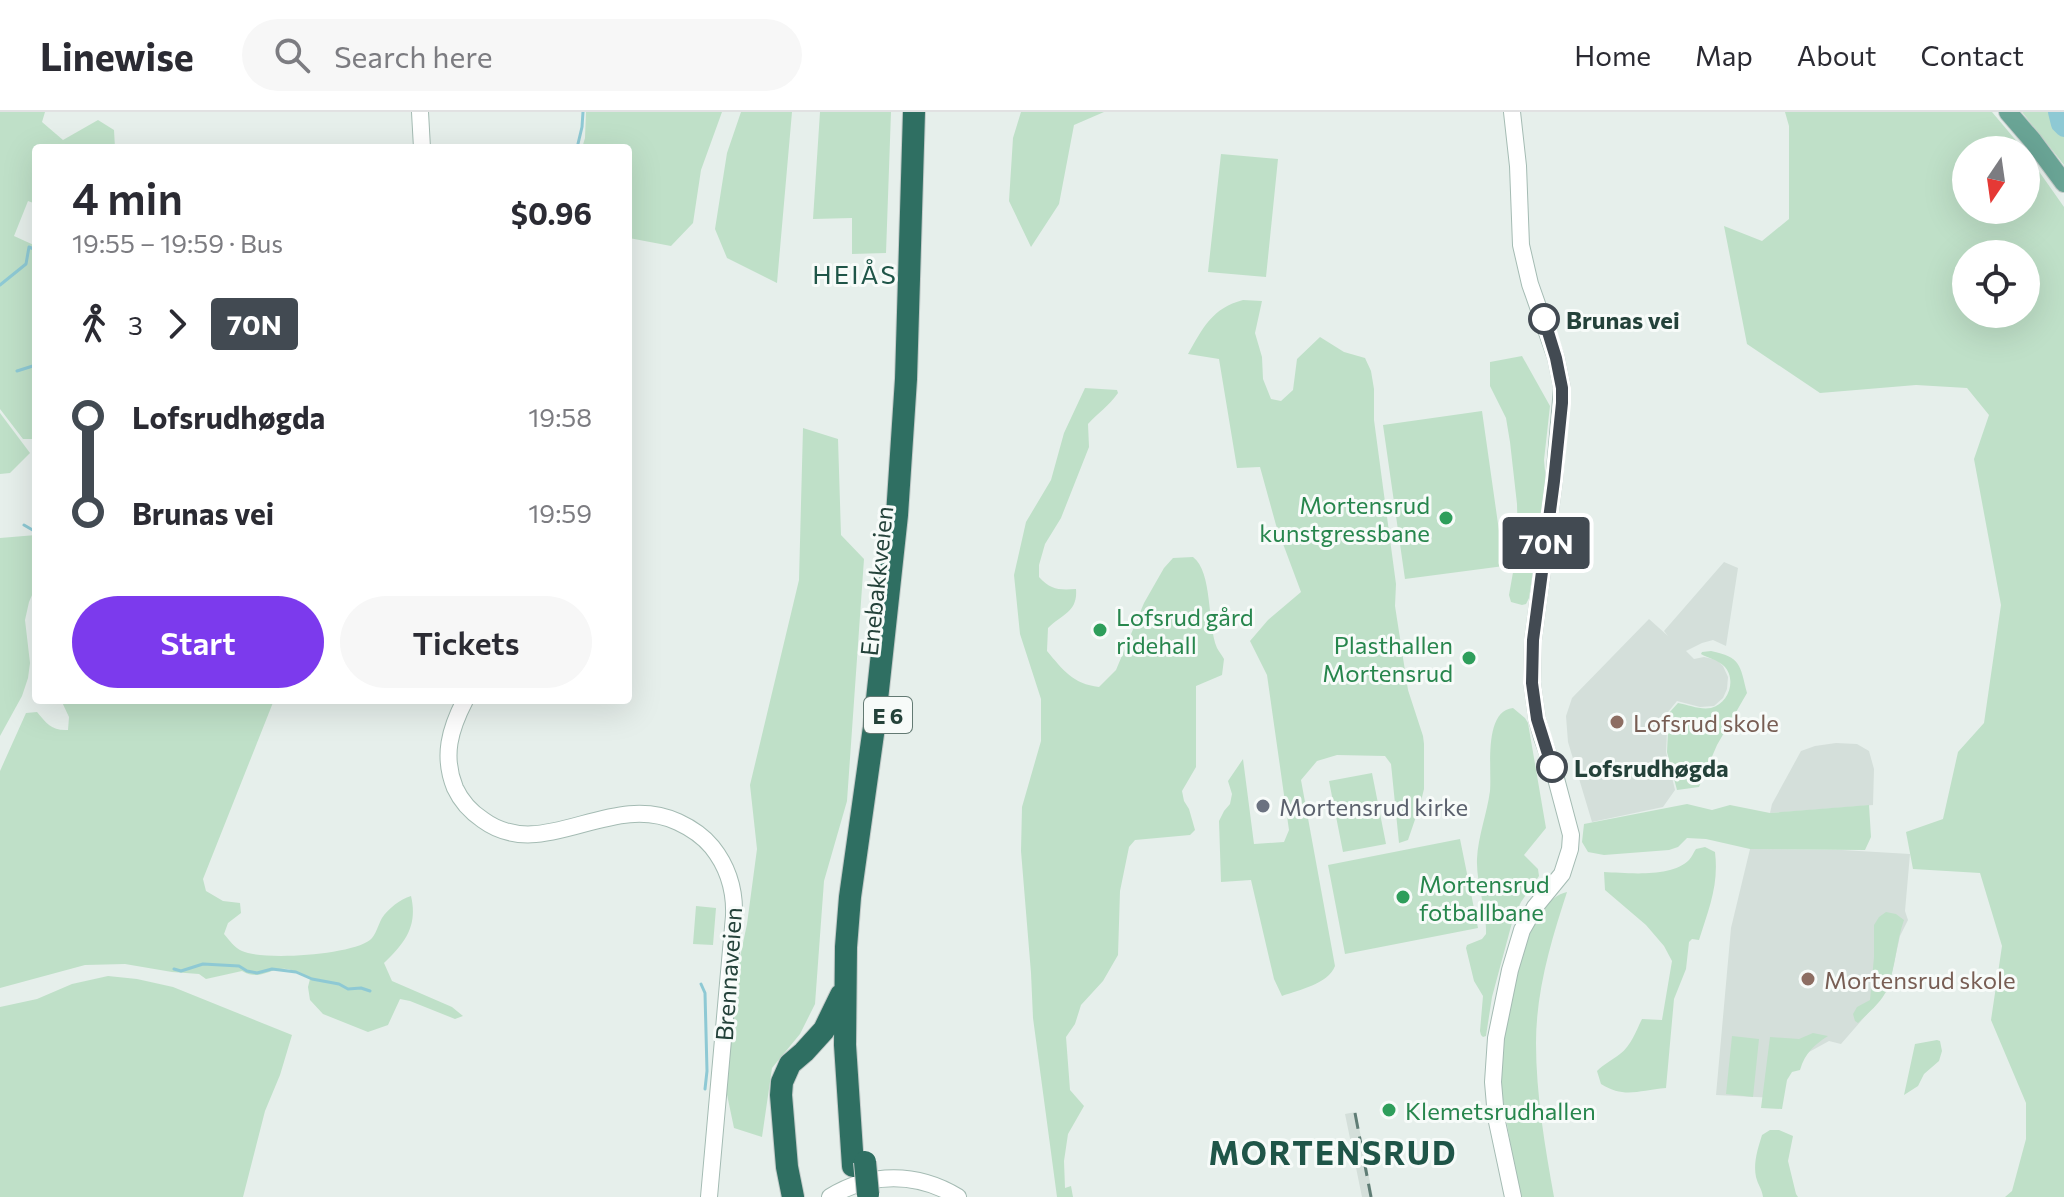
<!DOCTYPE html>
<html lang="en">
<head>
<meta charset="utf-8">
<style>
  body { margin:0; font-family:Commissioner,sans-serif; background:#f7f7f7; color:#2b2b33; height:100vh; display:flex; flex-direction:column; font-size:30px; white-space:nowrap }
  * { box-sizing:border-box; margin:0 }
  p { font-size:26px; color:#7c7c81 }
  .icon { flex:none; width:44px; height:44px; fill:none; stroke:currentColor; stroke-width:2; stroke-linecap:round; stroke-linejoin:round }
  .map { position:relative; flex:1; overflow:hidden }
  .side { position:absolute; left:32px; top:32px; width:600px; height:560px; display:flex; flex-direction:column; background:#fff; border-radius:8px; box-shadow:0 8px 32px #0002 }
  .side>* { flex:none }
  .badge { padding:0 16px; border-radius:6px; font-size:28px; line-height:52px }
  .needle { width:52px; rotate:193deg }
  .controls { position:absolute; left:1952px; top:24px; display:grid; gap:16px }
  .controls a { display:grid; place-items:center; width:88px; height:88px; border-radius:50%; background:#fff; box-shadow:0 8px 32px #0002; font-size:40px }
  .map>.badge { position:absolute; translate:-50% -50%; box-shadow:0 0 0 4px #fff }
  .legs { display:flex; align-items:center; gap:12px; height:88px; padding:0 40px; font-size:26px }
  .legs p { margin-inline-start:auto }
  .overview { display:flex; align-items:center; justify-content:space-between; height:136px; padding:0 40px }
  h1 { font-size:44px; font-weight:600; line-height:60px }
  .button { display:flex; gap:16px; margin-top:auto; padding:16px 40px }
  .button a { flex:1; height:92px; border-radius:48px; background:#7c3aed; color:#fff; font-size:32px; font-weight:600; line-height:92px; text-align:center }
  .button a+a { background:#f7f7f7; color:#2b2b33 }
  ul { padding:0 40px; list-style:none }
  li { display:flex; align-items:center; gap:28px; height:96px; font-size:30px }
  li i { display:grid; place-items:center; width:12px; height:100%; margin:0 10px; background:currentColor }
  li i::after { content:''; width:20px; height:20px; margin:-10px; border:6px solid; border-radius:50%; background:#fff }
  li p { margin-inline-start:auto }
  li:first-child i { background:linear-gradient(#0000 50%,currentColor 0) }
  li:last-child i { background:linear-gradient(currentColor 50%,#0000 0) }
  header { display:flex; align-items:center; gap:48px; box-sizing:border-box; height:112px; padding:0 40px; background:#fff; border-bottom:2px solid #e1e1e2 }
  header strong { font-size:38px }
  nav { display:flex; gap:44px; margin-inline-start:auto; font-size:28px }
  .search { width:560px; height:72px; background:#f7f7f7; display:flex; align-items:center; gap:20px; box-sizing:border-box; padding:0 28px; border-radius:44px; color:#7c7c81; font-size:30px }
  .map>svg:first-child { display:block }
</style>
</head>
<body>
<header>
<strong>Linewise</strong>
<div class="search"><svg class="icon" aria-label="search" viewBox="0 0 24 24"><circle cx="10" cy="10" r="6"/><path d="M15 15l6 6"/></svg>Search here</div>
<nav><a>Home</a><a>Map</a><a>About</a><a>Contact</a></nav>
</header>
<div class="map">
<svg width="2064" height="1085" viewBox="0 0 2064 1085">
  <rect width="100%" height="100%" fill="#e6efeb"/>
  <path fill="#d4dfda" d="M1724 450 1738 456 1726 534 1713 528 1702 531 1686 539 1694 547 1704 545 1717 548 1723 554 1728 565 1727 577 1723 586 1714 594 1700 595 1677 589 1668 600 1666 640 1675 678 1663 695 1592 710 1568 630 1566 604 1572 586 1649 507 1668 524 1664 519Z
    M1836 631 1857 632 1869 639 1874 657 1873 693 1770 701 1772 692 1801 639 1815 634Z
    M1750 737 1842 738 1910 742 1905 799 1908 808 1900 824 1888 878 1841 932 1829 929 1789 951 1776 986 1716 983 1731 816Z
    M1356 1000 1373 1085H1362L1345 1002Z"/>
  <path fill="#bfe0c8" fill-rule="evenodd" d="M0 0H45L42 10 63 28 98 8 114 18 115 36H36V92L28 89 14 124 36 134V327H23L0 297Z
    M586 0H722L701 58 693 111 671 134 629 126 628 128V36H582L585 26Z
    M741 0H792L777 171 727 146 715 117 727 41Z
    M820 0H891L886 141 852 142V106L813 107Z
    M1021 0H1104L1074 13 1059 92 1031 135 1009 89 1013 26Z
    M1785 0H1992L2024 38H1966V98H2026V41L2064 95V1085H2005L2012 1079 2026 1027V991L1991 908 2002 834 1980 761 1913 757 1906 720 1943 707 1958 640 1984 611 2001 493 1974 347 1989 303 1967 276 1916 273 1820 281 1747 232 1724 114 1762 129 1789 107V14ZM1966 142H2026V202H1966Z
    M2022 0H2064V53Z
    M1221 42 1278 47 1266 165 1208 160Z
    M1243 188 1262 189 1255 221 1262 245 1263 267 1271 287 1281 289 1293 278 1297 247 1320 225 1344 240 1365 246 1371 259 1374 277V308L1396 472 1395 494 1408 578 1423 624 1424 632V677L1420 693 1408 728 1399 731 1391 652 1385 644 1337 643 1317 649 1301 668 1335 854C1328 872 1299 878 1282 884L1274 867 1251 768 1221 770 1219 709 1224 699 1230 692 1232 682 1228 669 1243 647 1254 732 1284 730 1289 718 1267 563 1250 529 1268 508 1301 480 1276 413 1260 355 1237 356 1219 247 1188 242C1203 216 1212 196 1243 188Z
    M1522 244 1550 294 1544 348 1546 370 1529 486 1526 492 1522 493 1511 490 1509 483 1518 432 1517 392 1510 330 1506 306 1490 274V250Z
    M1085 276 1117 278 1118 281C1109 294 1098 301 1088 312L1089 335 1061 406 1045 432 1039 453V465C1051 478 1059 478 1076 477 1078 500 1062 502 1048 516L1047 539C1063 558 1073 572 1099 575L1116 558 1144 491 1164 456 1173 446 1193 445C1213 460 1207 513 1217 536 1219 540 1222 543 1224 547L1222 563 1196 574V655L1182 679 1184 689 1189 697 1195 718 1190 723 1135 728 1129 735 1120 779 1118 843 1103 869 1081 893 1075 912 1066 925 1070 978 1084 994 1068 1022 1064 1049 1065 1076 1071 1074 1073 1085H1057L1033 906 1031 861 1021 739 1022 695 1041 629V587L1020 522 1014 463 1026 410 1051 368 1064 321Z
    M1482 299 1504 454 1405 467 1383 313Z
    M0 301 30 341 10 361 0 362Z
    M803 316 838 327 841 423 864 447 847 689 824 769 815 892 800 922 772 956 762 1025 734 1016 725 973 735 869 747 812 757 737 750 673 799 468Z
    M36 423V474L29 490 25 508 30 551 28 566 22 584 0 624V426Z
    M1711 539C1741 545 1740 553 1747 581L1717 633 1699 675 1677 678 1667 640 1669 601 1678 591C1689 593 1700 598 1711 596 1729 592 1737 567 1724 554 1718 548 1708 546 1701 542L1702 540Z
    M61 588H274L203 767 206 779 223 789 240 791 241 801 228 811 224 822C229 828 235 836 242 839 263 849 351 843 370 828 376 823 378 813 382 806 388 797 400 787 411 784 418 814 405 831 384 851L392 869 452 895 463 904 455 907 410 889 400 887 388 913 368 920 323 902 310 888 308 875 310 867C303 864 293 857 286 857 270 855 261 870 242 859L206 867 199 862 172 860 125 852 85 853 0 876V659L26 601 37 600C47 612 52 619 68 618L69 605Z
    M1513 596 1525 606 1528 611 1546 716 1524 743 1538 757 1539 764 1521 790 1513 807 1492 885 1486 924 1483 925 1481 923 1480 919 1483 884 1474 869 1466 836 1467 833 1482 827 1486 822C1487 797 1476 772 1477 747 1478 724 1487 702 1490 679 1492 658 1483 599 1513 596Z
    M1372 661 1386 732 1343 740 1329 669Z
    M1687 692 1712 698 1730 693 1770 701 1869 693 1871 725 1865 738 1750 737 1706 727 1687 726 1678 735 1669 738 1604 743 1588 740 1582 730 1584 712Z
    M1460 727 1478 816 1345 842 1328 753Z
    M1705 735 1715 740C1719 773 1709 796 1699 828L1692 827 1689 830 1686 857 1674 887 1666 976C1639 978 1625 987 1601 972L1597 959C1604 952 1612 948 1620 942 1631 934 1636 919 1642 907L1662 908 1672 849 1664 834 1646 813 1605 778 1604 760C1628 761 1671 766 1689 748 1692 745 1693 741 1696 737Z
    M1567 780C1551 829 1536 879 1536 931 1536 982 1545 1035 1554 1085H1520C1515 1063 1512 1041 1508 1018 1505 1000 1501 982 1501 963 1501 924 1521 789 1567 780Z
    M696 794 716 796 713 833 693 832Z
    M1886 800 1896 802 1904 808C1896 830 1896 855 1887 877 1882 890 1868 901 1858 911L1855 909 1853 902 1857 895 1870 888 1874 845V813L1879 805Z
    M108 864 137 867 173 875 292 923 280 963 265 999 243 1085H0V895L37 887 72 872Z
    M1813 921 1828 924C1814 933 1805 941 1800 958L1792 960 1787 968 1782 997 1761 996 1770 925 1799 927Z
    M1732 924 1759 927 1753 985 1726 982Z
    M1937 928 1940 929 1942 939 1939 949 1924 962 1918 974 1904 983 1915 932Z
    M1770 1018H1779L1793 1024 1788 1049 1796 1082 1798 1085H1763C1762 1077 1758 1073 1756 1065 1753 1051 1758 1036 1762 1023Z"/>
  <g fill="none" stroke-linecap="round" stroke-linejoin="round">
    <path stroke="#8ec9d4" stroke-width="3" d="M577 36 582 15 583 0
      M0 173 26 152 29 135 36 138
      M17 259 36 253
      M24 413 36 420
      M174 857 181 859 203 852 239 854 247 859 257 861 272 857 296 860 312 867 339 872 348 877 361 876 370 879
      M701 872 705 881 707 959 705 977"/>
    <path stroke="#8ec9d4" stroke-width="18" d="M2057 0 2060 12 2064 16"/>
    <defs>
      <path id="secondary" d="M420 0 422 36
        M1512 0 1518 54 1521 133 1530 172 1556 246 1562 276 1554 369 1533 528 1532 571 1537 607 1542 625 1554 659 1571 723 1570 737 1562 762 1535 795 1522 818 1510 858 1496 926 1493 970 1496 1005 1513 1085
        M465 588C450 617 442 644 455 676 461 689 471 700 483 708 543 752 610 678 678 710 691 716 703 724 712 735 728 755 735 779 734 804L709 1085
        M830 1085C870 1060 917 1060 958 1085"/>
      <path id="primary" d="M2008 0 2033 29 2064 71"/>
      <path id="highway" d="M853 1054 845 933 846 835 850 785 874 615 897 403 906 267 914 0
        M793 1085 787 1055 781 983 782 970 790 952 804 940 824 918 841 883"/>
    </defs>
    <use href="#secondary" stroke="#a4bbb3" stroke-width="18"/>
    <use href="#primary" stroke="#c2cac8" stroke-width="20"/>
    <use href="#highway" stroke="#c2cac8" stroke-width="24"/>
    <use href="#secondary" stroke="#fff" stroke-width="16"/>
    <use href="#primary" stroke="#6aa596" stroke-width="18"/>
    <use href="#highway" stroke="#2f6f62" stroke-width="22"/>
    <path stroke="#5f7d75" stroke-width="3" stroke-dasharray="16 8" stroke-linecap="butt" d="M1355 1001 1371 1085"/>
    <defs>
      <path id="highway-bridge" d="M865 1050 868 1082"/>
    </defs>
    <use href="#highway-bridge" stroke="#c2cac8" stroke-width="24" stroke-linecap="butt"/>
    <use href="#highway-bridge" stroke="#2f6f62" stroke-width="22"/>
  </g>
  <g fill="none" stroke-linecap="round" stroke-linejoin="round">
    <defs>
      <path id="line-1" d="M1544 207 1556 246 1562 276V291L1554 369 1533 528 1532 571 1537 607 1552 655"/>
    </defs>
    <use href="#line-1" stroke="#fff" stroke-width="18"/>
    <use href="#line-1" stroke="#424a52" stroke-width="12"/>
  </g>
  <g fill="#fff" stroke="#424a52" stroke-width="4">
    <circle cx="1544" cy="207" r="14"/>
    <circle cx="1552" cy="655" r="14"/>
  </g>
  <g fill="#2e9e5b" stroke="#f7fbf9" stroke-width="3">
    <circle cx="1446" cy="406" r="8"/>
    <circle cx="1100" cy="518" r="8"/>
    <circle cx="1469" cy="546" r="8"/>
    <circle cx="1403" cy="785" r="8"/>
    <circle cx="1389" cy="998" r="8"/>
  </g>
  <g fill="#8d6e63" stroke="#f7fbf9" stroke-width="3">
    <circle cx="1617" cy="610" r="8"/>
    <circle cx="1808" cy="867" r="8"/>
  </g>
  <circle fill="#6b7280" stroke="#f7fbf9" stroke-width="3" cx="1263" cy="694" r="8"/>
  <g text-anchor="middle" dominant-baseline="central" stroke-width="6" stroke-linejoin="round" paint-order="stroke">
    <rect fill="#f7fbf9" stroke="#637a73" stroke-width="2" x="864" y="585" width="48" height="36" rx="6"/>
    <g font-size="22" font-weight="bold" fill="#24423a">
      <text x="888" y="603">E 6</text>
    </g>
    <g font-size="24" font-weight="bold" fill="#24423a" stroke="#f7fbf9" text-anchor="start">
      <text x="1566" y="207">Brunas vei</text>
      <text x="1574" y="655">Lofsrudhøgda</text>
    </g>
    <g font-size="24" fill="#27864d" stroke="#f7fbf9" text-anchor="start">
      <text x="1430" y="392" text-anchor="end">Mortensrud<tspan x="1430" dy="28">kunstgressbane</tspan></text>
      <text x="1116" y="504">Lofsrud gård<tspan x="1116" dy="28">ridehall</tspan></text>
      <text x="1453" y="532" text-anchor="end">Plasthallen<tspan x="1453" dy="28">Mortensrud</tspan></text>
      <text x="1419" y="771">Mortensrud<tspan x="1419" dy="28">fotballbane</tspan></text>
      <text x="1405" y="998">Klemetsrudhallen</text>
    </g>
    <g font-size="24" fill="#24423a" stroke="#f7fbf9">
      <text transform="translate(876 469) rotate(-84)">Enebakkveien</text>
      <text transform="translate(728 862) rotate(-86)">Brennaveien</text>
    </g>
    <g font-size="24" fill="#785e54" stroke="#f7fbf9" text-anchor="start">
      <text x="1633" y="610">Lofsrud skole</text>
      <text x="1824" y="867">Mortensrud skole</text>
    </g>
    <g font-size="24" fill="#5b616d" stroke="#f7fbf9" text-anchor="start">
      <text x="1279" y="694">Mortensrud kirke</text>
    </g>
    <g font-size="26" letter-spacing="2" fill="#1f5548" stroke="#f7fbf9">
      <text x="855" y="161">HEIÅS</text>
    </g>
    <g font-size="32" font-weight="bold" letter-spacing="2" fill="#1f5548" stroke="#f7fbf9">
      <text x="1333" y="1040">MORTENSRUD</text>
    </g>
  </g>
</svg>
<div class="controls">
<a><svg class="needle" viewBox="-14 -14 28 28"><path d="M0-13l5 13h-10z" fill="#e53935"/><path d="M0 13l5-13h-10z" fill="#7c7c81"/></svg></a>
<a><svg class="icon" aria-label="locate" viewBox="0 0 24 24"><circle cx="12" cy="12" r="6"/><path d="M12 2v4M12 18v4M2 12h4M18 12h4"/></svg></a>
</div>
<b class="badge" style="left:1546px;top:431px;background:#424a52;color:#fff">70N</b>
<section class="side">
<div class="overview"><div><h1>4 min</h1><p>19:55 – 19:59 · Bus</p></div><b>$0.96</b></div>
<div class="legs"><svg class="icon" aria-label="walk" viewBox="0 0 24 24"><circle cx="13" cy="4" r="2"/><path d="M13 8l-2 6 4 7M11 14l-3 7M7 12l3-4h3l4 4"/></svg>3<svg class="icon" aria-label="forward" viewBox="0 0 24 24"><path d="M9 5l7 7-7 7"/></svg><b class="badge" style="background:#424a52;color:#fff">70N</b></div>
<ul>
<li><i style="color:#424a52"></i><b>Lofsrudhøgda</b><p>19:58</p></li>
<li><i style="color:#424a52"></i><b>Brunas vei</b><p>19:59</p></li>
</ul>
<div class="button"><a>Start</a><a>Tickets</a></div>
</section>
</div>
</body>
</html>
